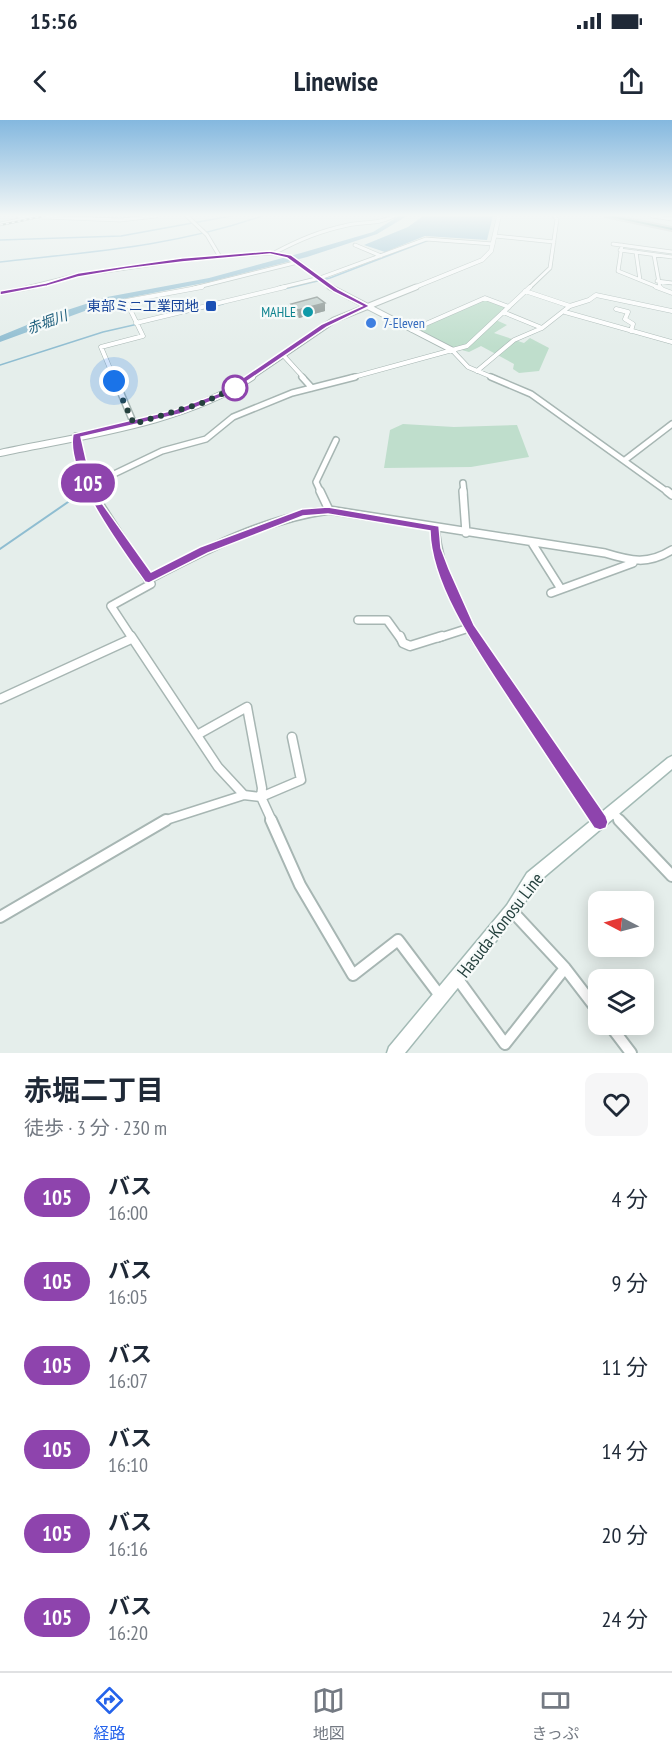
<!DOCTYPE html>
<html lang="ja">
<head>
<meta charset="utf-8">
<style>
  body { margin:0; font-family:"PT Sans Narrow","Noto Sans JP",sans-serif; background:#f6f6f7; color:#1f2937; height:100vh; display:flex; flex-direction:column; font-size:22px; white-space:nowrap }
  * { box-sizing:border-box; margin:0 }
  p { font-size:20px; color:#747a83 }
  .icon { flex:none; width:33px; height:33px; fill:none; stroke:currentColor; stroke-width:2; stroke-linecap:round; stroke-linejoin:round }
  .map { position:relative; height:933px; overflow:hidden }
  .details { display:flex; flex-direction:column; background:#fff; flex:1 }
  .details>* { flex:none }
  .badge { padding:0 12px; border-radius:20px; font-size:21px; line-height:39px }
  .needle { width:39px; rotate:276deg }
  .fabs { position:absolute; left:588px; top:771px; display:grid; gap:12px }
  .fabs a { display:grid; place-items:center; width:66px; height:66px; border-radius:12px; background:#fff; box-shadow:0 3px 15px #0003; font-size:30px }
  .you { position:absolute; width:30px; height:30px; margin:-15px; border:4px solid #fff; border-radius:50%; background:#1a73e8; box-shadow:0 0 0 9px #1a73e833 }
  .map>.badge { position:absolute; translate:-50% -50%; box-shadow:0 0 0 3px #fff }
  .round { display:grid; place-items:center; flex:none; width:63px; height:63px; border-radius:12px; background:#f6f6f7 }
  .summary { display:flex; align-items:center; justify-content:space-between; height:102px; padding:0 24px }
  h1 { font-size:28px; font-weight:700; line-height:45px }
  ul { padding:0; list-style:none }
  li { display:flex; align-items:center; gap:18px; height:84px; padding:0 24px }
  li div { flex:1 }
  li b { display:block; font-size:22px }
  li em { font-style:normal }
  li .badge { min-width:66px; font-weight:700; text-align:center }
  .status { display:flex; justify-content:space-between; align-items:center; height:42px; padding:0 30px; background:#fff; direction:ltr }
  .status svg { height:16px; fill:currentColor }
  header { display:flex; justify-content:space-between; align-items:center; height:78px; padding:0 24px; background:#fff; font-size:27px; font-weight:700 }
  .tab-bar { display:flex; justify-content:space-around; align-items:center; height:84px; border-top:2px solid #e0e1e3; background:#fff; font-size:16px; color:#747a83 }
  .tab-bar a { display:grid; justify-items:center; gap:3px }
  .tab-bar .selected { color:#2563eb }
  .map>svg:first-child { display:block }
</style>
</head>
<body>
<div class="status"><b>15:56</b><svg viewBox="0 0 49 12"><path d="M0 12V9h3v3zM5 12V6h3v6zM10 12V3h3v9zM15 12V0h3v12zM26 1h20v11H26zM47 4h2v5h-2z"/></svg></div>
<header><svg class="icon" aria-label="back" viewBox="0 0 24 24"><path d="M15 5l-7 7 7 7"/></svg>Linewise<svg class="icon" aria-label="share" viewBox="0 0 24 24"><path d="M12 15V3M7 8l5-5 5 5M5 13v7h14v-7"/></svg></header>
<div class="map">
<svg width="672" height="933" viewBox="0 0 672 933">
  <rect width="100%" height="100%" fill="#e5eeeb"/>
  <path fill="#bfdecc" d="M485 178 509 187 496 200 507 205 494 213 524 223 530 218 549 228 539 251 519 253 513 249 514 244 481 226 469 232 458 229 452 230 412 210Z
    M403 304 454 307 517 305 529 337 471 347 384 348 390 310Z"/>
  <path fill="#8fbdd1" d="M423 96H493L487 120 425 116 385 132 364 125 408 107Z"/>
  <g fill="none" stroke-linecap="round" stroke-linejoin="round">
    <path stroke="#8fbdd1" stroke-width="1.5" d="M387 96 399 99
      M0 120 121 116 231 96
      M0 142C89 132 177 126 262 96
      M284 169 330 158 429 120
      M185 193 223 184
      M0 245 103 212 138 204
      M82 373 89 368"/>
    <path stroke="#8fbdd1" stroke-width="2" d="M0 429 84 371"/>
    <path fill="#8fbdd1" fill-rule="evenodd" d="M399 96H407L377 114 307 137 209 162 112 181 0 222V216L49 196 107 177 209 158 301 133 373 112Z"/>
    <defs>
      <path id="minor-far5" d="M18 96 120 100 156 96
        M187 96 207 115 220 137
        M652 96 672 99
        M0 104 24 99
        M495 116 554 122
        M613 124 672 132
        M355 125 381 136
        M622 125 618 151 660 168
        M620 130 672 137
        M276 132C301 119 320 111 348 105 366 101 376 105 394 96
        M636 132 640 160
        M654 135 660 168
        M657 161 672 163
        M26 168 78 155 182 140 270 133 289 136 298 142
        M194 168 298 142
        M279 168 320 158 426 119 493 124
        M529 168 550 148 557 99 554 96"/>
      <path id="minor-far4" d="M656 167 672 173
        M660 167 662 169
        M525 171 570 186 542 208
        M0 173 33 167
        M570 186 589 180 596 175 672 191
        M616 189 628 192 625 199 633 204 631 211
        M565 192 672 222
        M136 203 285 167
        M412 210 485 178 509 187
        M452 230 468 247 494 258
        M283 235 304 258
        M477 251 514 220 542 208 503 192
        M114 258 101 227 143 216 126 181 202 167
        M350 258 467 226 530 167"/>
      <path id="minor-far3" d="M114 257 134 304
        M302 257 312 268
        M491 257 531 274 669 373
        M76 316 79 338 92 373
        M625 340 672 304
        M463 363 464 373
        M89 366 162 331 206 319 233 297 292 273 355 257
        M321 373 316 362 336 320"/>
      <path id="minor-far2" d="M91 371 151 464 111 486 132 518
        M320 371 329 390
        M463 371 466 413
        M667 371 672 375
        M435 409C440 450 454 483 475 518
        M532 423 561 469
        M149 459C207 429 264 399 329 390L605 433C631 441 648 445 672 430
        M551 473 633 443
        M358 500H387L400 518
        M438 518 469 508"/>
      <path id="minor-far1" d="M131 516 218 647 244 675
        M400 516 403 523 410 526 442 516
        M474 516 599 701
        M0 579 131 519
        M197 615 247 587 262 668 261 677 301 660 292 617
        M611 691 621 701
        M163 701 244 675 261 677 272 701"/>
      <path id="minor" d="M271 700 300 765 353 855 398 820 441 877
        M598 700 600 702
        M619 700 672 756
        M512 791 565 848 598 891
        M0 797 166 700
        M457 858 505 924 565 848
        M609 904 631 933"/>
      <path id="tertiary-far2" d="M298 142 332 168
        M413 168 482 140 491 131 499 96"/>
      <path id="tertiary-far1" d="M330 167 452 230
        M249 258 334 200 416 167"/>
      <path id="tertiary" d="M0 333C79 316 185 303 252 257"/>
      <path id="secondary" d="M672 636V649L537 763 517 795 405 933H387L389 927 507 785 527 753 668 638Z"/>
      <path id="primary" d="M605 96H614L672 108V110Z"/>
    </defs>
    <use href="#minor-far5" stroke="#a7b6b3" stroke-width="4.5"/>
    <use href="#minor-far4" stroke="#a7b6b3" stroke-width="5"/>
    <use href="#minor-far3" stroke="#a7b6b3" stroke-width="8"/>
    <use href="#minor-far2" stroke="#a7b6b3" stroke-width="10"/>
    <use href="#minor-far1" stroke="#a7b6b3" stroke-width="11"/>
    <use href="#minor" stroke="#a7b6b3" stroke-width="14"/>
    <use href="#tertiary-far2" stroke="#a7b6b3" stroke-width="5"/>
    <use href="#tertiary-far1" stroke="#a7b6b3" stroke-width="7"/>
    <use href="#tertiary" stroke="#a7b6b3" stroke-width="8"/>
    <use href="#secondary" stroke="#a3bab5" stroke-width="3"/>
    <use href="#primary" stroke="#c2cac9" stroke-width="4"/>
    <use href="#minor-far5" stroke="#fff" stroke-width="3"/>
    <use href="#minor-far4" stroke="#fff" stroke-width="4"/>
    <use href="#minor-far3" stroke="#fff" stroke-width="5"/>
    <use href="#minor-far2" stroke="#fff" stroke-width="7"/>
    <use href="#minor-far1" stroke="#fff" stroke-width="8"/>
    <use href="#minor" stroke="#fff" stroke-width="10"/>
    <use href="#tertiary-far2" stroke="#fff" stroke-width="4"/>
    <use href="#tertiary-far1" stroke="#fff" stroke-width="5"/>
    <use href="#tertiary" stroke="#fff" stroke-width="6"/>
    <use href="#secondary" fill="#fff" fill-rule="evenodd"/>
    <use href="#primary" fill="#6aa39d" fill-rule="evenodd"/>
    <defs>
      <path id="rail" d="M0 105 44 96"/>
    </defs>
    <use href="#rail" stroke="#5f7b78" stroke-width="2"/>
    <use href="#rail" stroke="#f6faf9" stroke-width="1.5" stroke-dasharray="3" stroke-linecap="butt"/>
  </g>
  <path fill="#a0ada9" d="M291 184 325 191 299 198 292 192Z"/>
  <path fill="#828d8a" d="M325 183V191L299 198 298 190Z"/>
  <path fill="#bac9c5" stroke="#828d8a" stroke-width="1.5" d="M317 177 325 183 298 190 291 184Z"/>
  <linearGradient id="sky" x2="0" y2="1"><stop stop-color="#84b8df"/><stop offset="0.42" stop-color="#f3f7f6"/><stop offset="1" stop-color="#f3f7f6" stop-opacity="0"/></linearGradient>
  <rect width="672" height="227" fill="url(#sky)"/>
  <path fill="#8e44ad" stroke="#fff" stroke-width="1.5" d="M270 131 291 135 338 169 370 186 327 207 227 275 180 294 81 317 86 339 99 379 151 452 200 427 302 389 328 387 439 406 441 428 449 449 474 505 606 696 608 702 606 708 600 710 594 708C568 668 542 629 516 590 485 542 431 469 430 411L328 394 303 396 208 433 149 463 145 462C122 429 65 354 73 314L174 290 222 272 322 204 362 186 334 172 287 138 270 134 182 142 125 149 78 157 47 166 0 175V171L46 163 78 153 125 146 182 138Z"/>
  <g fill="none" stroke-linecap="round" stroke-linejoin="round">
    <path stroke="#24403d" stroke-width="6" stroke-dasharray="0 10.8" d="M114 261 134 304 202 283 235 268"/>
  </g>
  <rect fill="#1a4fb4" stroke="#f6faf9" stroke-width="2" x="205" y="180" width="12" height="12" rx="3"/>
  <circle fill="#0f9aa8" stroke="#f6faf9" stroke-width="2" cx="308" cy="192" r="6"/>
  <circle fill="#3f7fe0" stroke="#f6faf9" stroke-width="2" cx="371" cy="203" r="6"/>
  <circle fill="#fff" stroke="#8e44ad" stroke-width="3" cx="235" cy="268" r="12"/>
  <g text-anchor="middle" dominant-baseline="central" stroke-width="4.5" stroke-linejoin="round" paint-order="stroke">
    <g font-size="14" fill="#164399" stroke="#f6faf9" text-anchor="end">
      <text x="199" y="186">東部ミニ工業団地</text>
    </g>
    <g font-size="14" fill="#0d838f" stroke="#f6faf9" text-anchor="end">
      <text x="296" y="192">MAHLE</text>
    </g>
    <g font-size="14" font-style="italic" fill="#1e5e7c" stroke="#f6faf9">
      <text transform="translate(47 202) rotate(-20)">赤堀川</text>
    </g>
    <g font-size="14" fill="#366cbe" stroke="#f6faf9" text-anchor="start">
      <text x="383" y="203">7-Eleven</text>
    </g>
    <g font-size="18" fill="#24403d" stroke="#f6faf9">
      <text transform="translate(500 805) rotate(-52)">Hasuda-Konosu Line</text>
    </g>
  </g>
</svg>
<div class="fabs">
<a><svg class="needle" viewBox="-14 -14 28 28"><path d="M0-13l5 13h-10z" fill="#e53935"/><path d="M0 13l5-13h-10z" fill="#747a83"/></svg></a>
<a><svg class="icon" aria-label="layers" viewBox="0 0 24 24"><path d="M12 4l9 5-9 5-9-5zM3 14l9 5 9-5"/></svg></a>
</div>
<div class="you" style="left:114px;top:261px"></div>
<b class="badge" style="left:88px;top:363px;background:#8e44ad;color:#fff">105</b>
</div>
<section class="details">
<div class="summary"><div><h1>赤堀二丁目</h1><p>徒歩 · 3 分 · 230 m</p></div><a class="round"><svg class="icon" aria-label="heart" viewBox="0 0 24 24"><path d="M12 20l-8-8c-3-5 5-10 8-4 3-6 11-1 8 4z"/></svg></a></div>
<ul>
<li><span class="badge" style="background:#8e44ad;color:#fff">105</span><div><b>バス</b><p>16:00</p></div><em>4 分</em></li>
<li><span class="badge" style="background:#8e44ad;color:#fff">105</span><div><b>バス</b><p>16:05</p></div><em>9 分</em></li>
<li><span class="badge" style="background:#8e44ad;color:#fff">105</span><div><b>バス</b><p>16:07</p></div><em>11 分</em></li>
<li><span class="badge" style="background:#8e44ad;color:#fff">105</span><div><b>バス</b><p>16:10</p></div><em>14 分</em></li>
<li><span class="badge" style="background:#8e44ad;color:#fff">105</span><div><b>バス</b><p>16:16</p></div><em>20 分</em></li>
<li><span class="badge" style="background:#8e44ad;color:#fff">105</span><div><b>バス</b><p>16:20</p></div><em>24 分</em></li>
</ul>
</section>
<nav class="tab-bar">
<a class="selected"><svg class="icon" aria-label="directions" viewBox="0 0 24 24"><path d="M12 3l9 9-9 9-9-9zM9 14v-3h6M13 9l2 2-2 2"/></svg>経路</a>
<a><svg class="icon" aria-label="map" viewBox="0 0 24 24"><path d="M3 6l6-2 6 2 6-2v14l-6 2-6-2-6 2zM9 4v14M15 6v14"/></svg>地図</a>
<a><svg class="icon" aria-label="tickets" viewBox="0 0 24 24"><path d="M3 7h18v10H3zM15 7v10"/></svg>きっぷ</a>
</nav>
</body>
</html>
